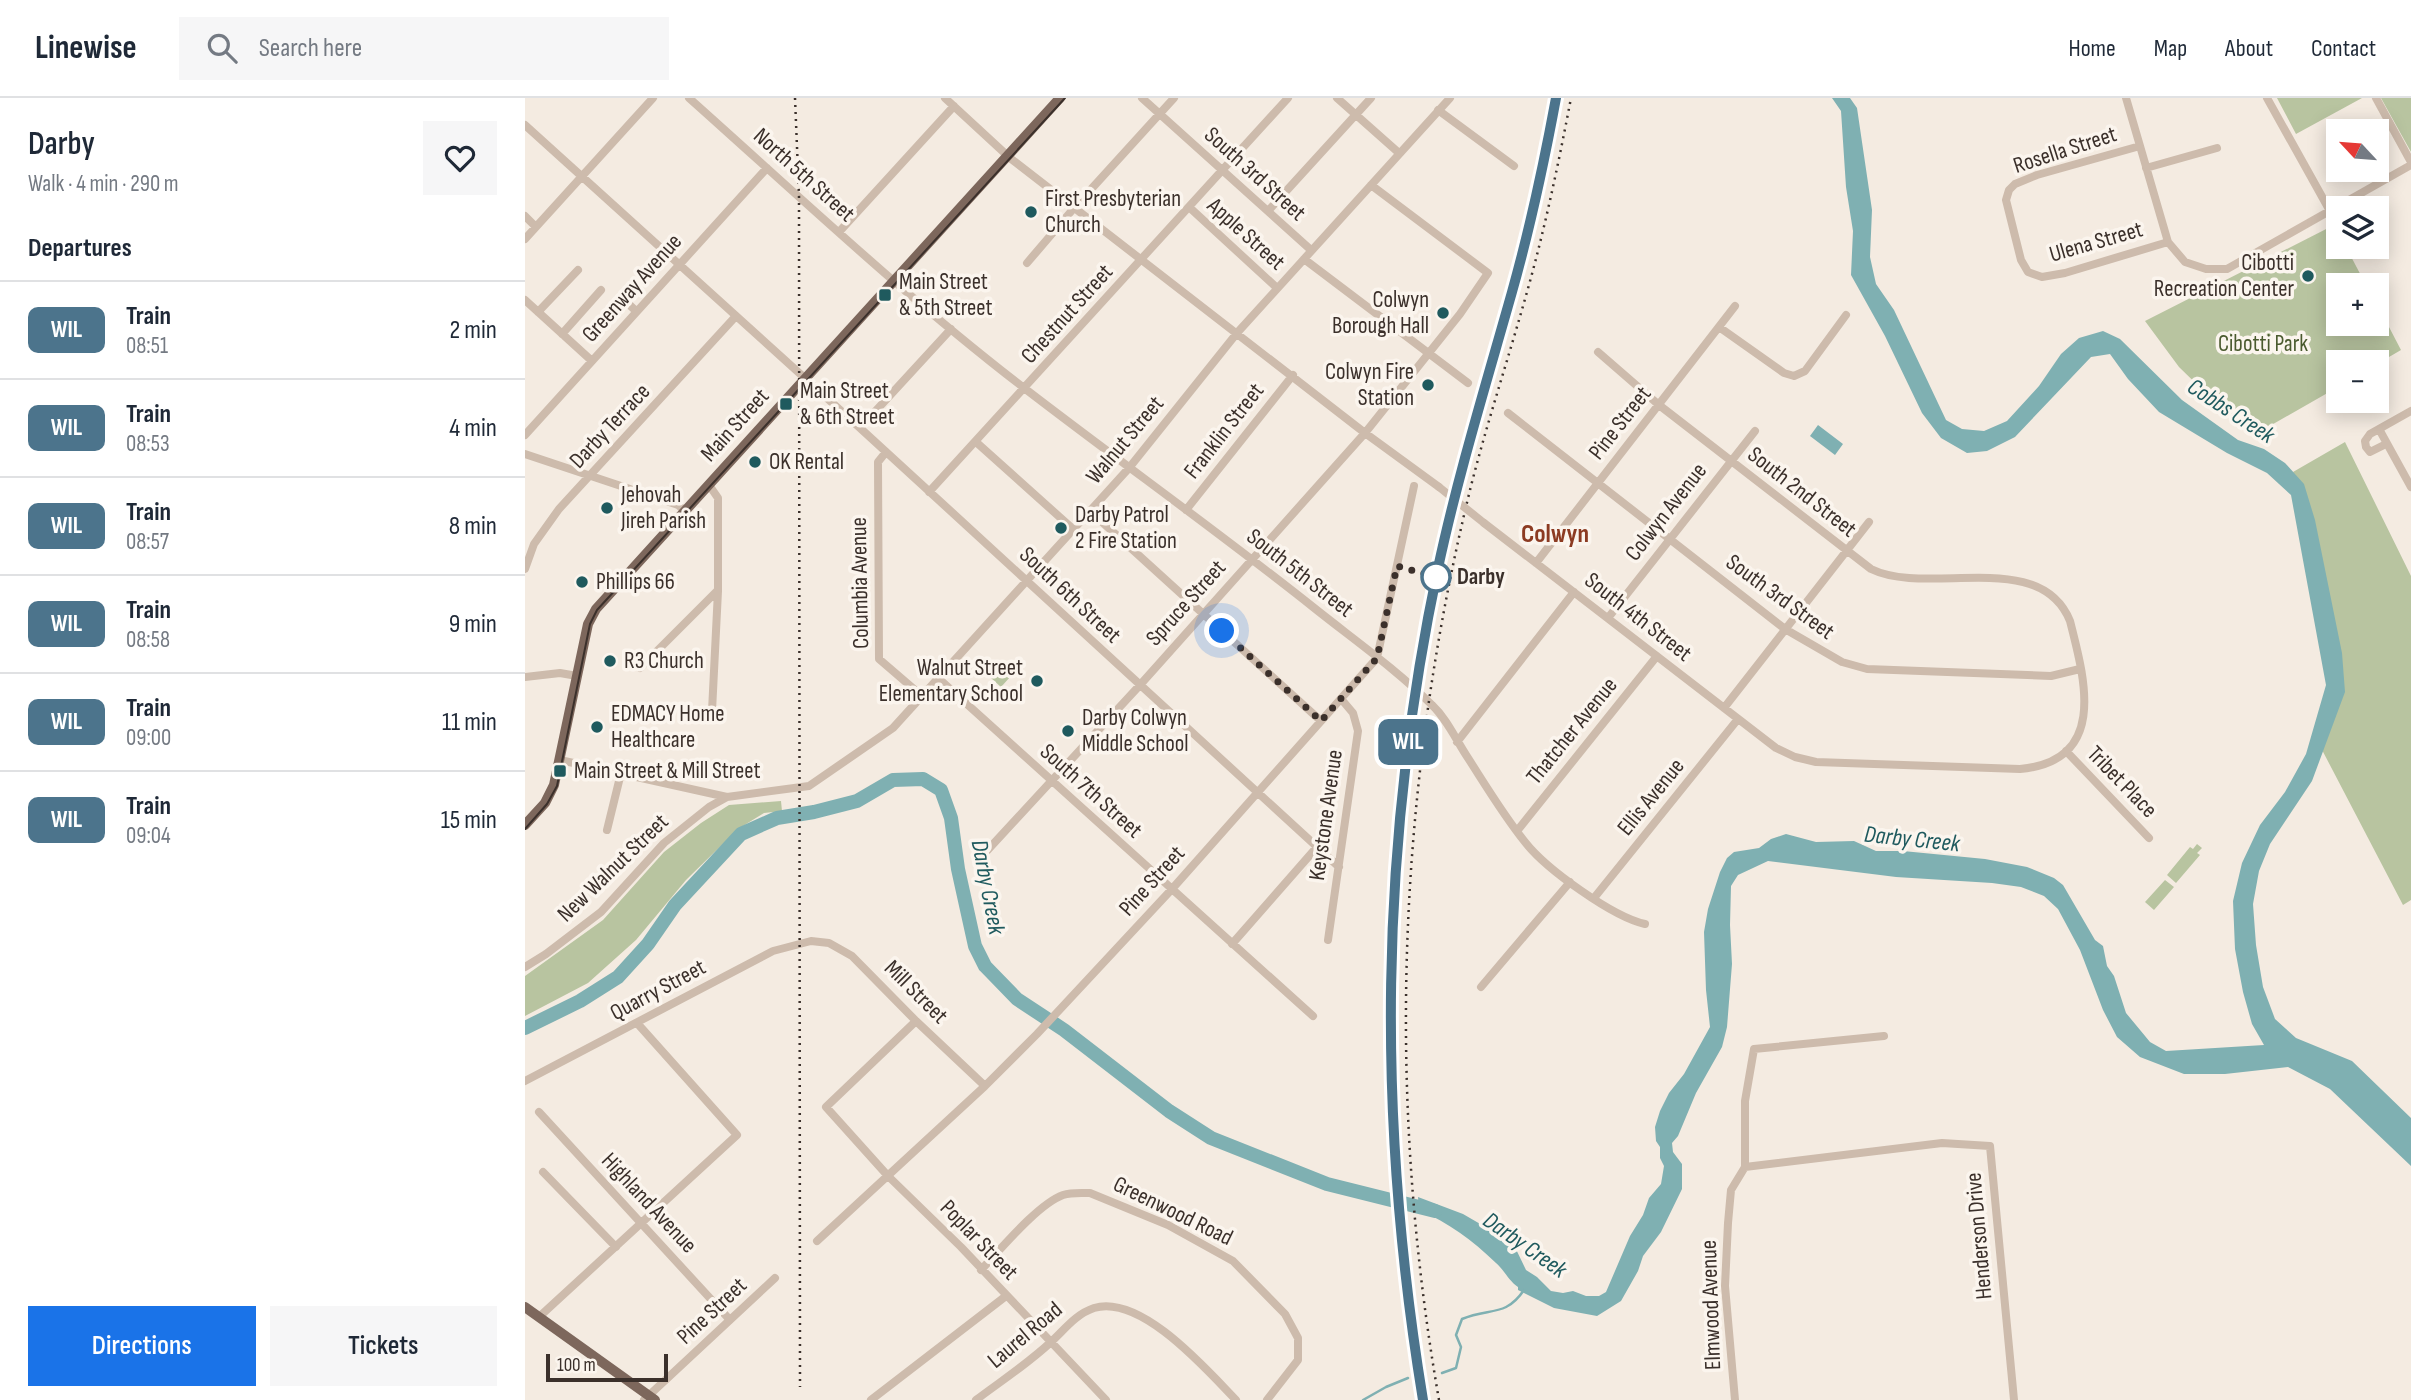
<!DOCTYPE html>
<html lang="en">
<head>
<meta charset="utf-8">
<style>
  body { margin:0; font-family:"Sofia Sans Condensed",sans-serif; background:#f6f6f7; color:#1f2937; height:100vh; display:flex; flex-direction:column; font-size:26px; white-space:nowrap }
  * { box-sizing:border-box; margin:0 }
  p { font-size:23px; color:#747a83 }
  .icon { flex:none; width:38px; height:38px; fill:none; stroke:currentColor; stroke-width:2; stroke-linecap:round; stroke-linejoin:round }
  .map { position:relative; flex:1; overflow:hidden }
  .side { display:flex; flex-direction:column; background:#fff; width:525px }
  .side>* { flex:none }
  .badge { padding:0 14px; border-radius:10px; font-size:24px; line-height:46px }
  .needle { width:46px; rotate:296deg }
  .tools { position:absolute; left:1801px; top:21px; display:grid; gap:14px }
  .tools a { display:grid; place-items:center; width:63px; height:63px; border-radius:0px; background:#fff; box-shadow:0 4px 18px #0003; font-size:35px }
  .scale { position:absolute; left:21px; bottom:18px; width:122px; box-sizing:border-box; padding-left:7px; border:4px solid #3b302b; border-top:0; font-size:19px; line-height:24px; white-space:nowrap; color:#3b302b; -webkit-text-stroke:5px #fbf5ee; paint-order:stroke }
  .you { position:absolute; width:35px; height:35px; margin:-18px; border:5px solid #fff; border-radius:50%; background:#1a73e8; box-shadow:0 0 0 10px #1a73e833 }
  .map>.badge { position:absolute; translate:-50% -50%; box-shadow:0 0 0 4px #fff }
  h2 { padding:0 28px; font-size:26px; line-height:63px }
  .round { display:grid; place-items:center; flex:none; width:74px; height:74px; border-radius:0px; background:#f6f6f7 }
  .headline { display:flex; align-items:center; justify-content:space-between; height:119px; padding:0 28px }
  h1 { font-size:33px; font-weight:600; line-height:52px }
  .button { display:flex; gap:14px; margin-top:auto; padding:14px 28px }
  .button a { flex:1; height:80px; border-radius:0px; background:#1a73e8; color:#fff; font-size:28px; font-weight:600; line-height:80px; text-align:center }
  .button a+a { background:#f6f6f7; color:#1f2937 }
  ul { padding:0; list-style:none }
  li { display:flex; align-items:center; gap:21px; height:98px; padding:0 28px; border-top:2px solid #e0e1e3 }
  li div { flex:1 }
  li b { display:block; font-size:26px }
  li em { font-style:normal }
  li .badge { min-width:77px; font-weight:700; text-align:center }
  header { display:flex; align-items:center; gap:42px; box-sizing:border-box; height:98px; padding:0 35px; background:#fff; border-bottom:2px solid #e0e1e3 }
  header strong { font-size:33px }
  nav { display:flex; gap:38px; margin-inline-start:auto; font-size:24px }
  .search { width:490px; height:63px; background:#f6f6f7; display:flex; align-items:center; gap:18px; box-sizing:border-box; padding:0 24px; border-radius:0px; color:#747a83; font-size:26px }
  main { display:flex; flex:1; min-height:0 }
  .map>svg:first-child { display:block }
</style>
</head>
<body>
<header>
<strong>Linewise</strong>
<div class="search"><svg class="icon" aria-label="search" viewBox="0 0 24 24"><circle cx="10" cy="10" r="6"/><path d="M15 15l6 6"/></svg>Search here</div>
<nav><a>Home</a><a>Map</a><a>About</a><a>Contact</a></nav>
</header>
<main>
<section class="side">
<div class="headline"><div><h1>Darby</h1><p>Walk · 4 min · 290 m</p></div><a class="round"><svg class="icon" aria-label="heart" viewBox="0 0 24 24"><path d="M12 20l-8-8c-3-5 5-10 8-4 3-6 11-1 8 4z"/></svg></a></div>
<h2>Departures</h2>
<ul>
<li><span class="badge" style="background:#4c748c;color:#fff">WIL</span><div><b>Train</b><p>08:51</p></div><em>2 min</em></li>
<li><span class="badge" style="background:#4c748c;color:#fff">WIL</span><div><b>Train</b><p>08:53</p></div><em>4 min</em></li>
<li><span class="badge" style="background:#4c748c;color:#fff">WIL</span><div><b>Train</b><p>08:57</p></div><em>8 min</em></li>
<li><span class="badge" style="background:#4c748c;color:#fff">WIL</span><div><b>Train</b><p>08:58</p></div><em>9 min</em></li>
<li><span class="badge" style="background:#4c748c;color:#fff">WIL</span><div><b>Train</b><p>09:00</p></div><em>11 min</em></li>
<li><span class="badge" style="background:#4c748c;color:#fff">WIL</span><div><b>Train</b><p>09:04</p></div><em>15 min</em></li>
</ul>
<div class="button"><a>Directions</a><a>Tickets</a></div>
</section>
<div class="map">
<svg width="1886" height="1302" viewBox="0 0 1886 1302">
  <rect width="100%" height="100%" fill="#f4ebe1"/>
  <path fill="#b8c4a0" d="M1752 0H1837L1771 36Z
    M1856 0H1886V54Z
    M1809 127 1813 134V149H1821L1841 187H1813V226H1852V206L1876 252 1852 266V264H1813V289L1729 337 1694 308 1654 269 1620 223Z
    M1820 344 1886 478V802L1878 807 1795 648 1818 581 1768 374Z
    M475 569 486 578 476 589 466 580Z
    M256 703 257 713 239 715 213 731 161 782 111 842 63 885 0 918V878L78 822 139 754 176 725 204 707Z
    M1672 746 1677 750 1672 755 1675 757 1651 785 1642 777 1665 749 1668 751Z
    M1640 782 1649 789 1629 812 1620 804Z"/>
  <path fill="#7fb0b2" d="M1307 0H1325L1332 10 1347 112 1345 159 1351 186 1369 212 1421 322 1437 331 1459 333 1482 323 1514 288 1536 256 1554 240 1578 233 1595 241 1657 302 1713 342 1739 351 1760 365 1779 386 1790 422 1817 555 1820 594 1787 683 1745 746 1734 773 1728 806 1731 847 1738 889 1750 921 1771 940 1827 963 1886 1020V1068L1805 991 1763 969 1700 976H1659L1615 959 1592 939 1578 912 1555 852 1533 811 1519 798 1496 789 1467 785 1371 779 1243 763 1213 777 1206 788 1205 827 1207 866 1202 929 1197 949 1171 995 1153 1038 1147 1045 1148 1054 1157 1066V1091L1136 1134 1118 1158 1113 1173 1096 1203 1072 1218 1029 1210 993 1192V1189C984 1183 979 1172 971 1165 947 1142 924 1125 894 1112L893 1099 938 1116 988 1145 1001 1172 1012 1179 1026 1193 1038 1195 1048 1193 1061 1198H1074L1081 1194 1105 1138 1118 1117 1124 1100 1136 1086 1139 1068 1135 1060V1049L1131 1043 1130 1029 1135 1013 1144 995 1159 976 1185 929 1181 892 1179 834 1183 811 1195 774 1202 760 1209 754 1234 750 1246 741 1261 736 1291 744 1329 743 1351 753H1378L1460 761 1502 769 1529 780 1538 787 1570 842 1578 848 1582 868 1589 878 1601 915 1625 944 1641 953 1739 947 1727 926 1718 894 1710 851 1708 803 1717 765 1735 727 1760 694 1781 656 1801 587 1766 397 1742 375 1702 355 1634 314 1603 281 1585 256 1566 259 1490 339 1462 353 1442 355 1416 340 1397 315 1360 238 1326 177 1328 133 1321 89 1316 13Z
    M1293 327 1318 346 1310 357 1285 338Z"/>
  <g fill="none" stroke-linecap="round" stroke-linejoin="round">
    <path stroke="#7fb0b2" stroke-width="2.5" d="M917 1275 931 1270 936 1249 931 1237 937 1221C964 1209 980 1220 999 1192
      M838 1302 861 1289 883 1280"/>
    <path stroke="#7fb0b2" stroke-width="14" d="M0 930 55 903 93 879 123 846 150 807 216 736 252 720 289 714 332 703 368 682 398 681 416 692 426 720 433 771 450 848 460 868 492 901 539 932 644 1013 686 1040 802 1086 910 1113"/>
    <path stroke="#cdbbac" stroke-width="8" d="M164 0C275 99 384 202 503 293 598 366 695 435 788 509 828 541 871 571 907 607 922 621 931 642 943 660 961 688 979 718 1000 744 1021 771 1088 819 1120 826
      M420 0 485 60 840 335 914 389
      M617 0 786 152
      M812 0 874 55
      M1601 0 1643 144 1660 164 1681 171H1702L1886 67
      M1742 0 1805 113
      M1851 0 1886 64
      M913 12 989 68
      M0 27 335 330 814 769
      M1615 48 1512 77 1490 86 1484 92 1481 102 1496 162 1503 174 1517 179 1540 175 1643 144
      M1621 70 1692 50
      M664 109 752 190
      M743 113 846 0
      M0 118 11 129
      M314 134 429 8
      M0 141 128 0
      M779 161 943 285
      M502 165 549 110 649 0
      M97 200 111 213
      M0 202 67 263
      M13 214 53 172
      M1194 229 1259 275 1269 278 1280 273 1321 217
      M37 236 76 192
      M983 315 1260 531 1317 564 1342 571 1526 578 1555 571
      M335 330 426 231
      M1854 331 1886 389
      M0 337 242 70
      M451 344 548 431
      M1861 346 1845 354 1841 349 1840 343 1845 336 1886 313
      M361 354 353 364 354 561 397 598
      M0 356 153 407 160 413
      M184 387 193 400V493L187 613
      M404 394 763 0
      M661 412 768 277
      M565 413 796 623
      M959 425 1251 650 1270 659 1291 664 1495 671C1583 663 1560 582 1545 523 1515 449 1403 499 1346 471L1134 307 1073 254
      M1011 465 1210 208
      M0 471 9 446 34 411 211 218
      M1083 520 1230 333
      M115 570 192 493
      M0 579 35 575 52 578
      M413 580 788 918
      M1199 610 1344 424
      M932 644 1049 494
      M1541 653 1624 740
      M35 662 202 699
      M82 732 96 675
      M992 733 1132 558
      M459 756 615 587 840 335 935 216 963 175 846 87
      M1069 800 1213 621
      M803 842 833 633 828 615 817 602
      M707 846 792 749
      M0 869 21 856 76 814 139 745 184 709 202 699 284 688 368 630 604 370 712 235 925 0
      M956 889 1045 784
      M391 923 301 1009 363 1078 436 1149 581 1302
      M0 983 248 853 286 843 304 845 327 858 391 923 460 988
      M14 1014 205 1222
      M1220 1069 1417 1045 1465 1048 1489 1302
      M18 1074 91 1149
      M292 1143 460 988 512 936 647 791 852 560 889 388
      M456 1172C475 1152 513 1106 538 1097 547 1094 556 1095 565 1095L643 1127 708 1163 760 1216 773 1240V1262L742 1302
      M14 1219 212 1037 112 925
      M119 1302 250 1180
      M346 1302 481 1198
      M451 1302C476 1283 504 1265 527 1243 540 1231 551 1216 569 1210 616 1196 681 1271 711 1302
      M1210 1302 1200 1188 1203 1125 1206 1092 1220 1069V1003L1229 951 1359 938"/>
    <path stroke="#7d675c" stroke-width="10" d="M0 727 20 705 29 687 63 526 71 511 535 0
      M0 1209 130 1302"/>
    <path stroke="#3b302b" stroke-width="2" d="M0 731 22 706 32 688 65 526 72 512 540 0"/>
    <path stroke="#3b302b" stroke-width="2.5" stroke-dasharray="2 5" stroke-linecap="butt" d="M270 0 274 98 275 1289
      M898 1302C851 1026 855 744 913 470 933 377 961 286 987 194 1005 130 1019 65 1031 0
      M914 1302C861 999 872 691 945 392 961 328 982 265 1000 201 1019 135 1033 68 1046 0"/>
    <path stroke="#cdbbac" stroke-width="8" d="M914 389 959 425"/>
  </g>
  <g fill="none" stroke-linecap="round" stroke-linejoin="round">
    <defs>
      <path id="line" d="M898 1302C852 1022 854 749 913 470 933 377 961 286 987 194 1005 130 1019 65 1031 0"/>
    </defs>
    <use href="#line" stroke="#fff" stroke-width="16"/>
    <use href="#line" stroke="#4c748c" stroke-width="10"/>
    <path stroke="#3b302b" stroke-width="7" stroke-dasharray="0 12.6" d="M697 533 796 623 852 560 872 468 911 479"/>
  </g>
  <g fill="#1f5a5e" stroke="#fbf5ee" stroke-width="2.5">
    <circle cx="506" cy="114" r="7"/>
    <circle cx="1783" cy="178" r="7"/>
    <rect x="353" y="190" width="14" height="14" rx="3.5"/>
    <circle cx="918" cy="215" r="7"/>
    <circle cx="903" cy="287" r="7"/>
    <rect x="254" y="299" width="14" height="14" rx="3.5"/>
    <circle cx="230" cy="364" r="7"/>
    <circle cx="82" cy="410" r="7"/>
    <circle cx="536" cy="430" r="7"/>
    <circle cx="57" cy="484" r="7"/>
    <circle cx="85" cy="563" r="7"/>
    <circle cx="512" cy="583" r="7"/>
    <circle cx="72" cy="629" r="7"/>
    <circle cx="543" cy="633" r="7"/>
    <rect x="28" y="666" width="14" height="14" rx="3.5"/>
  </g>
  <circle fill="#fff" stroke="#4c748c" stroke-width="3.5" cx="911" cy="479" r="14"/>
  <g text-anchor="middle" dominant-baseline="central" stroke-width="7" stroke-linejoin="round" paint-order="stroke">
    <g font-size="23" fill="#3b302b" stroke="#fbf5ee">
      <text transform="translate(1540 52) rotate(-18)">Rosella Street</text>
      <text transform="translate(730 76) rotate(42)">South 3rd Street</text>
      <text transform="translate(279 77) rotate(42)">North 5th Street</text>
      <text transform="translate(721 136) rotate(42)">Apple Street</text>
      <text transform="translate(1571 144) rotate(-16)">Ulena Street</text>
      <text transform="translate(107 190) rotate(-48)">Greenway Avenue</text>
      <text transform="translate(542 216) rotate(-48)">Chestnut Street</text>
      <text transform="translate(1095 325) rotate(-52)">Pine Street</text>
      <text transform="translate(210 327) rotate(-48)">Main Street</text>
      <text transform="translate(85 328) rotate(-47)">Darby Terrace</text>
      <text transform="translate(699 333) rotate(-52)">Franklin Street</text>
      <text transform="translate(600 342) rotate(-50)">Walnut Street</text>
      <text transform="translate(1277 394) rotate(38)">South 2nd Street</text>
      <text transform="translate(1141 414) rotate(-52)">Colwyn Avenue</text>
      <text transform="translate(775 475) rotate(38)">South 5th Street</text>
      <text transform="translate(335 485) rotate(-91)">Columbia Avenue</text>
      <text transform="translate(545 497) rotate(43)">South 6th Street</text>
      <text transform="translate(1255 499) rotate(36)">South 3rd Street</text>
      <text transform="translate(661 505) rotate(-48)">Spruce Street</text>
      <text transform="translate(1113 519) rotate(38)">South 4th Street</text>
      <text transform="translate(1047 633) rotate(-51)">Thatcher Avenue</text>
      <text transform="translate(1597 684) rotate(46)">Tribet Place</text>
      <text transform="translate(566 693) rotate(42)">South 7th Street</text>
      <text transform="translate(1126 699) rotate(-51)">Ellis Avenue</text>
      <text transform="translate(801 717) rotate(-82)">Keystone Avenue</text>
      <text transform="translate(88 770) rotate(-44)">New Walnut Street</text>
      <text transform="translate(627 783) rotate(-48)">Pine Street</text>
      <text transform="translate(133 892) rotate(-28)">Quarry Street</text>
      <text transform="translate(391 894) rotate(45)">Mill Street</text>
      <text transform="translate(124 1105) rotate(47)">Highland Avenue</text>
      <text transform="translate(648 1113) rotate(26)">Greenwood Road</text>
      <text transform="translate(1454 1138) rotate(-95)">Henderson Drive</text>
      <text transform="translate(454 1142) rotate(46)">Poplar Street</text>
      <text transform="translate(1186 1207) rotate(-92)">Elmwood Avenue</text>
      <text transform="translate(187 1213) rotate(-43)">Pine Street</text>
      <text transform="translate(500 1237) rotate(-40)">Laurel Road</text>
    </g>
    <g font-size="23" fill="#3b302b" stroke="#fbf5ee" text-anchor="start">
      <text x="520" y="101">First Presbyterian<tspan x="520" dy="26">Church</tspan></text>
      <text x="1769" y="165" text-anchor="end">Cibotti<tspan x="1769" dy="26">Recreation Center</tspan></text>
      <text x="374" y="184">Main Street<tspan x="374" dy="26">&amp; 5th Street</tspan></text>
      <text x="904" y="202" text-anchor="end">Colwyn<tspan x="904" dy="26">Borough Hall</tspan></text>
      <text x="889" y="274" text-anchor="end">Colwyn Fire<tspan x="889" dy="26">Station</tspan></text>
      <text x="275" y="293">Main Street<tspan x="275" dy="26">&amp; 6th Street</tspan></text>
      <text x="244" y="364">OK Rental</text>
      <text x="96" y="397">Jehovah<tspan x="96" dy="26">Jireh Parish</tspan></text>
      <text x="550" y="417">Darby Patrol<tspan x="550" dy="26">2 Fire Station</tspan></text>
      <text x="71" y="484">Phillips 66</text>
      <text x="99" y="563">R3 Church</text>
      <text x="498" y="570" text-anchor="end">Walnut Street<tspan x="498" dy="26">Elementary School</tspan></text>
      <text x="86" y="616">EDMACY Home<tspan x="86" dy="26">Healthcare</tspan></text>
      <text x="557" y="620">Darby Colwyn<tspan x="557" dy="26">Middle School</tspan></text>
      <text x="49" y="673">Main Street &amp; Mill Street</text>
    </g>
    <g font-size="23" fill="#4a5a2e" stroke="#fbf5ee">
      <text x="1738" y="246">Cibotti Park</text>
    </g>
    <g font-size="23" font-weight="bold" fill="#3b302b" stroke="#fbf5ee" text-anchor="start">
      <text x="932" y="479">Darby</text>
    </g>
    <g font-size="24" font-style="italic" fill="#1f5a5e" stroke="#fbf5ee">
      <text transform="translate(1706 313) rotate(33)">Cobbs Creek</text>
      <text transform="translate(1387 741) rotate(6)">Darby Creek</text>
      <text transform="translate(463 789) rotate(79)">Darby Creek</text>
      <text transform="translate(1000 1147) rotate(35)">Darby Creek</text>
    </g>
    <g font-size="26" font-weight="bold" fill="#8c3b22" stroke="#fbf5ee">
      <text x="1030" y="436">Colwyn</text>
    </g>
  </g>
</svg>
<div class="tools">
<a><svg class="needle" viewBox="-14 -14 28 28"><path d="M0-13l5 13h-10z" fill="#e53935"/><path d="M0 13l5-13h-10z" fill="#747a83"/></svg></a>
<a><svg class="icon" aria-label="layers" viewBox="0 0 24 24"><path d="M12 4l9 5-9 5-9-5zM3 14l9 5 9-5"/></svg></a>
<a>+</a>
<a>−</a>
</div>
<div class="scale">100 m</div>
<div class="you" style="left:697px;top:533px"></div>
<b class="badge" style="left:883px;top:644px;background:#4c748c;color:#fff">WIL</b>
</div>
</main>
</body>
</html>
